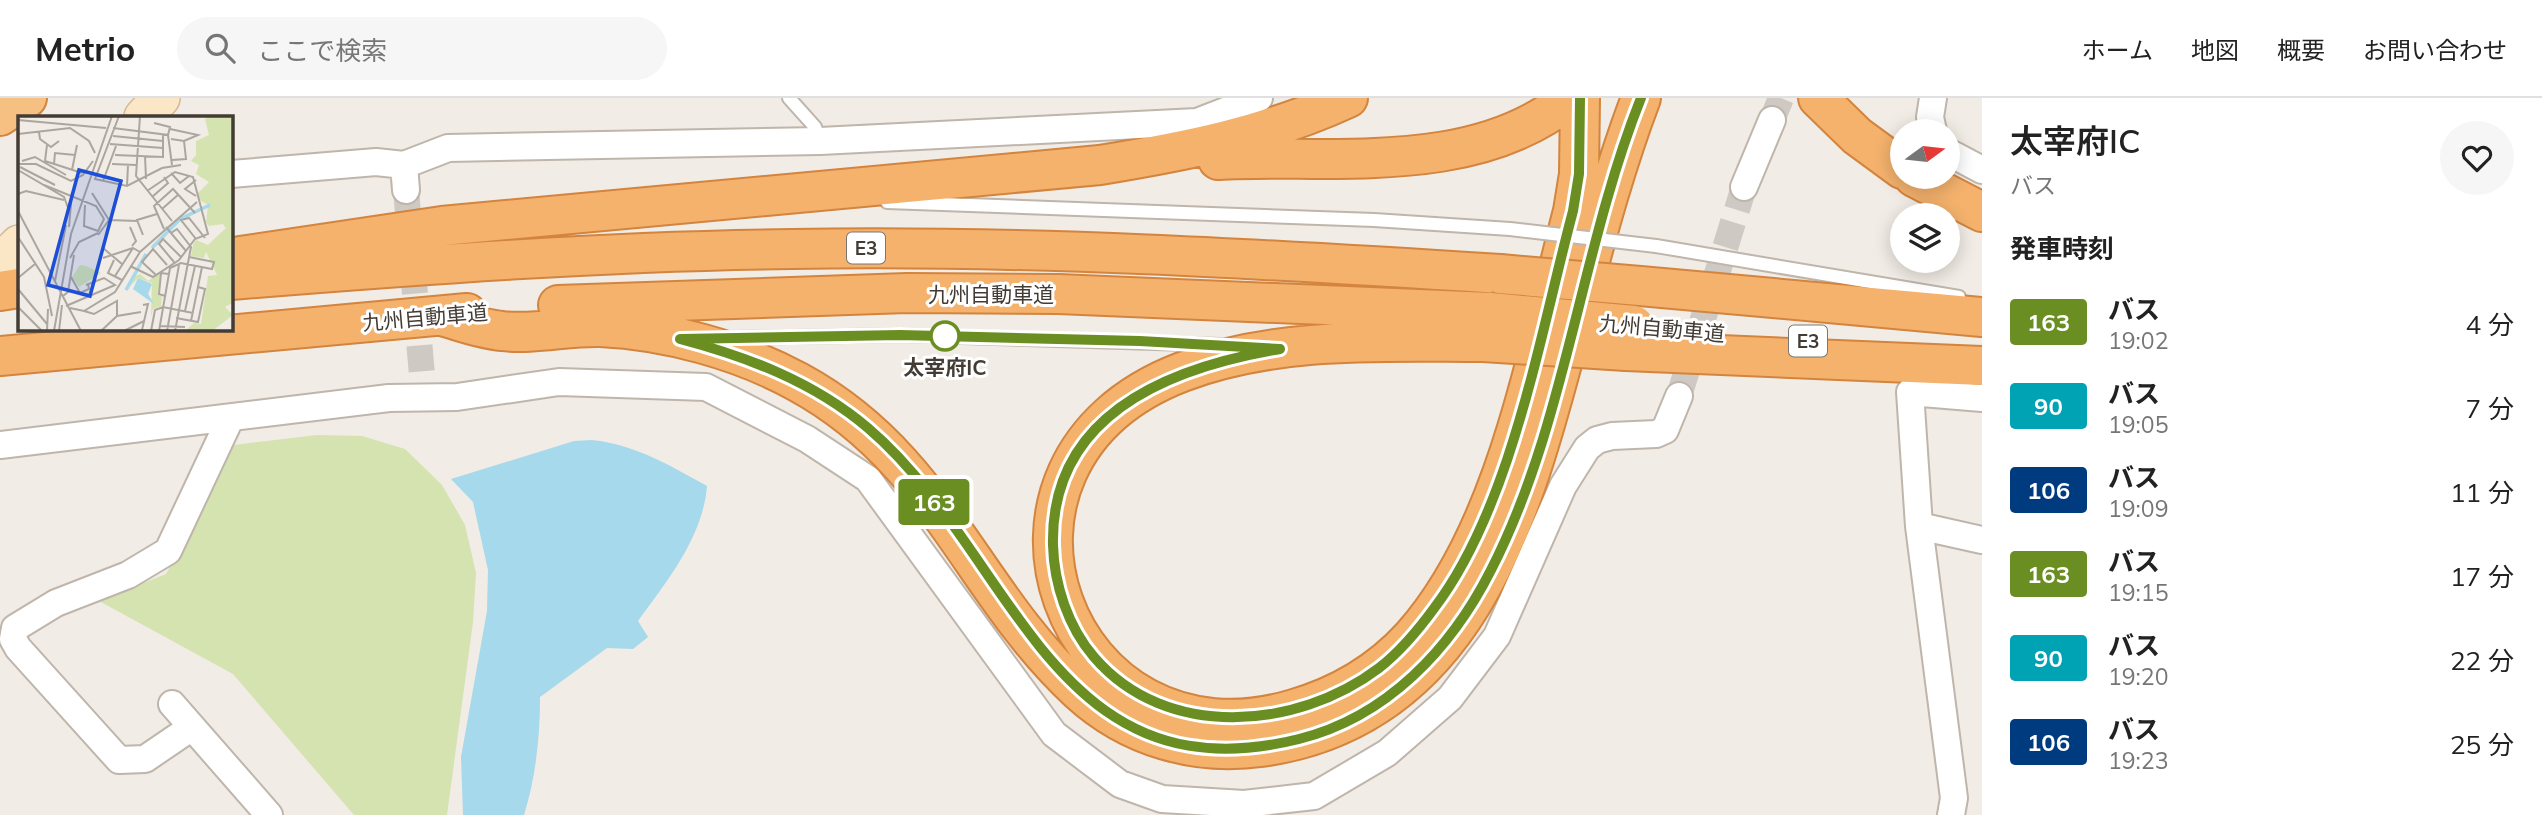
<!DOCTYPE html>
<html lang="ja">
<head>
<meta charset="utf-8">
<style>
  body { margin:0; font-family:Mulish,"Noto Sans JP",sans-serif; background:#f6f6f6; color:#222; height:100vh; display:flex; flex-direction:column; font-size:26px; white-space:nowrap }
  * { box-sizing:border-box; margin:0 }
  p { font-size:23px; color:#767676 }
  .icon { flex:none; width:38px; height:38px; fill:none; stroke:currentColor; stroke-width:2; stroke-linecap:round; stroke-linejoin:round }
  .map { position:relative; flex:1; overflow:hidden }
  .sheet { display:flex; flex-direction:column; background:#fff; width:560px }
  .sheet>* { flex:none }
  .badge { padding:0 14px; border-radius:5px; font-size:24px; line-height:46px }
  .needle { width:46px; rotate:75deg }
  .tools { position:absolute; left:1890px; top:21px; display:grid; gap:14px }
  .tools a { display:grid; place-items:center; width:70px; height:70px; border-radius:50%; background:#fff; box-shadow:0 4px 18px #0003; font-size:35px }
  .map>.badge { position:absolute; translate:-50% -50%; box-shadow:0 0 0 4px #fff }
  h2 { padding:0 28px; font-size:26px; line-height:63px }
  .round { display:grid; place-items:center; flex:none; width:74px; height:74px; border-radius:37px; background:#f6f6f6 }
  .headline { display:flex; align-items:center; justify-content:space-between; height:119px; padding:0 28px }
  h1 { font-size:33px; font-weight:600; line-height:52px }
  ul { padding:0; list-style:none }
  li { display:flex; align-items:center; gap:21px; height:84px; padding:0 28px }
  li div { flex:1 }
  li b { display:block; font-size:26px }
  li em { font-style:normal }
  li .badge { min-width:77px; font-weight:700; text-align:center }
  header { display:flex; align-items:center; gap:42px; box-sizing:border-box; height:98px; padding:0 35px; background:#fff; border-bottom:2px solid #e0e0e0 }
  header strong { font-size:33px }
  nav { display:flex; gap:38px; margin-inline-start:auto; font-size:24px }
  .search { width:490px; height:63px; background:#f6f6f6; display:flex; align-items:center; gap:18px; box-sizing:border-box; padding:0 24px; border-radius:38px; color:#767676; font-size:26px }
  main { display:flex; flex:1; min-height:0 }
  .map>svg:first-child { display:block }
</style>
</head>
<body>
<header>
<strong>Metrio</strong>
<div class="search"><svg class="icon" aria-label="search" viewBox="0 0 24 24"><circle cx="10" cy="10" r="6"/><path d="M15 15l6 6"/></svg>ここで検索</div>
<nav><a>ホーム</a><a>地図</a><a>概要</a><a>お問い合わせ</a></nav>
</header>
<main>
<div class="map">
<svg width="1982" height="717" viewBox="0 0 1982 717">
  <rect width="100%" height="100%" fill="#f1ece5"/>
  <path fill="#d4e3b0" d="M317 337 362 338 405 351 442 387 465 427 476 475 473 524 447 717H354L233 576 99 503 166 476 213 392 234 347Z"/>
  <path fill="#a5d9eb" d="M592 342C636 347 669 367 707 388 703 439 667 483 638 523L648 539 633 551 607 550 540 599C540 639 536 678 524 717H463L461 659 487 513 488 472 473 404 451 381 574 343Z"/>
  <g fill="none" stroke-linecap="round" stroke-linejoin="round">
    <path stroke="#cec9c2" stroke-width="26" stroke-dasharray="26 13" stroke-linecap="butt" d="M1772 22 1781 0
      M406 92 422 277
      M1679 298 1744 89"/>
    <defs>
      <path id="service" d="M789 0 815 29 820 43
        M887 104 1374 122 1510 131
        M1656 148 1959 199
        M731 240 900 237 1220 247"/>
      <path id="minor" d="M1933 0 1930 19 1933 33
        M1948 54 1982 72
        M404 67 406 92
        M231 76 376 64 404 67 448 50 820 43 1197 24 1259 0
        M1744 89 1772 22
        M0 347 389 300 457 299 559 284 706 289 807 341 868 381 1054 636 1120 686 1162 701 1244 706 1314 698 1387 655 1450 600 1497 538 1563 388 1587 350 1597 342 1612 338 1656 336 1665 332 1679 298
        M1919 428 1982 442
        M172 606 269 717
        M192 629 145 661 119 662 18 550 13 541 15 530 56 505 128 477 168 453 231 319
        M1951 717 1954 700 1919 428 1910 294 1982 300"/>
      <path id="secondary" d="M143 19 161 0
        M0 165 19 146"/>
      <path id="trunk" d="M0 18 27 0"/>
      <path id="motorway" d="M1818 0 1857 38 1902 71
        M1218 62C1334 56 1474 79 1570 0
        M1914 79 1982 114
        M240 158 442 128 1100 67C1186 53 1268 37 1348 0
        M231 182C418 167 605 153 792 151 1029 147 1265 161 1500 176
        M1640 188 1982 219
        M0 193 19 190
        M558 207 907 195 1058 196 1490 214
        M441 218C460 223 481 231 502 233 534 237 568 228 600 229 666 232 740 252 798 284 938 360 971 493 1079 593 1129 639 1195 658 1261 649 1463 621 1519 426 1564 258 1588 172 1609 84 1641 0
        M1483 244C1383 244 1277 238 1182 274 945 365 1065 680 1294 611 1339 598 1380 574 1412 539 1508 431 1537 250 1573 113L1579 76 1580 0
        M1626 253 1982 268
        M0 258 467 215"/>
    </defs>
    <use href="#service" stroke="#bfb5ab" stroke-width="16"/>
    <use href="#minor" stroke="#bfb5ab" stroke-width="30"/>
    <use href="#secondary" stroke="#d2ba9a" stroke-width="40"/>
    <use href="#trunk" stroke="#d3843e" stroke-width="42"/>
    <use href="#motorway" stroke="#d3843e" stroke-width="42"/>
    <use href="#service" stroke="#fff" stroke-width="12"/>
    <use href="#minor" stroke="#fff" stroke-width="26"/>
    <use href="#secondary" stroke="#fbe6c6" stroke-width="37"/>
    <use href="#trunk" stroke="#f6c082" stroke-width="38"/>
    <use href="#motorway" stroke="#f4b26d" stroke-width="38"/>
    <defs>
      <path id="service-bridge" d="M1510 131 1656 148"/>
      <path id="motorway-bridge" d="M1500 176 1640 188
        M1490 214 1634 227
        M1483 244 1626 253"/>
    </defs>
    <use href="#service-bridge" stroke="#bfb5ab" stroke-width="16" stroke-linecap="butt"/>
    <use href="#motorway-bridge" stroke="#d3843e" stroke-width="42" stroke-linecap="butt"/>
    <use href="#service-bridge" stroke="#fff" stroke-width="12"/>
    <use href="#motorway-bridge" stroke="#f4b26d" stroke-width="38"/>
  </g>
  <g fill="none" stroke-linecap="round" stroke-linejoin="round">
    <defs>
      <path id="line" d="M1580 0 1579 76 1573 113C1540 236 1512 407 1435 509 1419 531 1401 553 1379 570 1297 632 1166 643 1094 559 1068 529 1054 486 1053 447 1050 315 1172 269 1280 251L1140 243 900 237 680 241C748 259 814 284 868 330 1014 454 1051 703 1299 641 1387 619 1451 551 1491 472 1566 326 1580 153 1641 0"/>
    </defs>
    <use href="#line" stroke="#fff" stroke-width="16"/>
    <use href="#line" stroke="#6b8e23" stroke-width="10"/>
  </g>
  <circle fill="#fff" stroke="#6b8e23" stroke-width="3.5" cx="945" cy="238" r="14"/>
  <g text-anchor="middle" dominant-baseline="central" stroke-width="6" stroke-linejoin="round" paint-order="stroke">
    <g fill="#fff" stroke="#7b7672" stroke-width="2">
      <rect x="847" y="134.5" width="38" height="31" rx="5"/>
      <rect x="1789" y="227.5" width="38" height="31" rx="5"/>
    </g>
    <g font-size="19" font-weight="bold" fill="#433c35">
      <text x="866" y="150">E3</text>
      <text x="1808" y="243">E3</text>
    </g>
    <g font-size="21" fill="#433c35" stroke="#fff">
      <text x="991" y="196">九州自動車道</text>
      <text transform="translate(425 219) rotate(-5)">九州自動車道</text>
      <text transform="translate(1662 230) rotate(5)">九州自動車道</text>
    </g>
    <g font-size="21" font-weight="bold" fill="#433c35" stroke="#fff">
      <text x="945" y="269">太宰府IC</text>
    </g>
  </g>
  <g transform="translate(18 18)">
    <rect width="215" height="215" fill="#f1ece5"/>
    <path d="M193 0H215L216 186 207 191 215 199 194 215H167L176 207 183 208 190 160 199 159 188 136 186 142 173 140 175 129 178 124 190 129 208 112 205 108 191 110 188 106 190 89 180 83V77L191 66 178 58 181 49 173 45 178 39V25L191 19 187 3ZM62 149 68 150 83 157 61 171 54 161ZM144 156 140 178 144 181 143 190 135 193 133 201 134 167 120 162 110 172 116 160 122 158 130 165Z" fill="#d4e3b0"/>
    <path d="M120 162 134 168 130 178 136 188 115 173Z" fill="#a5d9eb"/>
    <path fill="none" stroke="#a5d9eb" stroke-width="3.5" d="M134 132 162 103 192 89M108 174 128 138"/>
    <path fill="none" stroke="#aba69f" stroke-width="2" d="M101 0 77 63 109 70 144 52 163 49M122 0 118 60 154 105M0 4 88 12M136 7 152 11 150 19M95 12 150 19 154 49M152 13 180 19 166 25 153 23M21 16 22 23 33 31 41 25M0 18 52 12 71 25 77 37M95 20 145 25M92 28 145 32M29 29 27 45 64 57M97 39 145 41V18M127 40 128 63M154 44 168 43 166 25M4 45 17 41 48 59M0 48H18L53 65 65 59 75 45M36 48 37 37 57 39M94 48 118 49M2 51 37 69M0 54 46 81 52 97M54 54 59 29M153 57 162 67 171 60M178 64 167 73 178 80M85 65 98 30M26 69 78 90 86 103 80 115 66 110 67 89M109 70 110 49M74 77 91 104 80 119M0 78 8 75 46 84M134 81 150 67 146 61M144 93 161 78M0 95 63 215M91 104 120 105M51 111 54 76M112 111 118 125 114 130M148 111 168 135M146 113 136 90 155 73 177 97M153 117 159 113 173 131 157 215M125 119 119 104 139 98M0 121 26 161 34 200M178 123 163 104 171 102 187 122M85 132 104 148M52 142 61 126 80 117M85 142 115 132M96 144 90 157 104 164M156 146 141 128 145 123 163 141M112 150 135 161 161 144 177 123 190 118 175 61 157 56 129 75M138 159 124 146 135 133 149 149M97 160 115 132 122 136M53 161 62 177 71 173 70 168M0 162 17 148M37 165 48 109M0 173 29 208M45 180 50 176 56 139M147 180 141 178 143 157 151 158M48 190 97 169 86 162 68 169M0 191 24 215M52 192 66 195 97 176 122 136 179 86M66 195 76 198 99 185V200M167 195 177 150M158 202 180 206 187 173 180 171M173 205 184 151M141 210 167 211M124 214 130 188 125 189M29 215 30 193M36 215 53 118 94 0M41 215 44 189M83 215 99 200 123 196M106 215 126 205M133 215 137 194 145 191 175 197M141 215 152 152 163 147 194 153 196 146 171 141M149 215 161 149"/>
    <path fill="#1d4ed8" fill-opacity="0.15" stroke="#1d4ed8" stroke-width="3.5" d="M61 54 103 65 72 180 30 169Z"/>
    <rect width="215" height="215" fill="none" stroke="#433c35" stroke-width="3.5"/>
  </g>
</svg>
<div class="tools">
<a><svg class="needle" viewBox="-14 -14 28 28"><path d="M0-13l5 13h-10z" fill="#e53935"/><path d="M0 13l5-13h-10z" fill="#767676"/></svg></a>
<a><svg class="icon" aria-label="layers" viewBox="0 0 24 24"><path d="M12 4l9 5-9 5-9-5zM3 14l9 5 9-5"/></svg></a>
</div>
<b class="badge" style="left:934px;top:404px;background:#6b8e23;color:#fff">163</b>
</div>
<section class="sheet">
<div class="headline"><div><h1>太宰府IC</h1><p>バス</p></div><a class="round"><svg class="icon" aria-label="heart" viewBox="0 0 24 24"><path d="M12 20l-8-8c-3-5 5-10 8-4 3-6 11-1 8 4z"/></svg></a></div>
<h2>発車時刻</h2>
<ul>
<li><span class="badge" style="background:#6b8e23;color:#fff">163</span><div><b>バス</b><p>19:02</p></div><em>4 分</em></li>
<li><span class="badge" style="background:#00a3b4;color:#fff">90</span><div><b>バス</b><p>19:05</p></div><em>7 分</em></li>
<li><span class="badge" style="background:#003b80;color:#fff">106</span><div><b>バス</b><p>19:09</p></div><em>11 分</em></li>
<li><span class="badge" style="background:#6b8e23;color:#fff">163</span><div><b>バス</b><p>19:15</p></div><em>17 分</em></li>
<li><span class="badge" style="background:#00a3b4;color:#fff">90</span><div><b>バス</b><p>19:20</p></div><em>22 分</em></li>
<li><span class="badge" style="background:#003b80;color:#fff">106</span><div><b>バス</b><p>19:23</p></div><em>25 分</em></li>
</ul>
</section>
</main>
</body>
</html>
